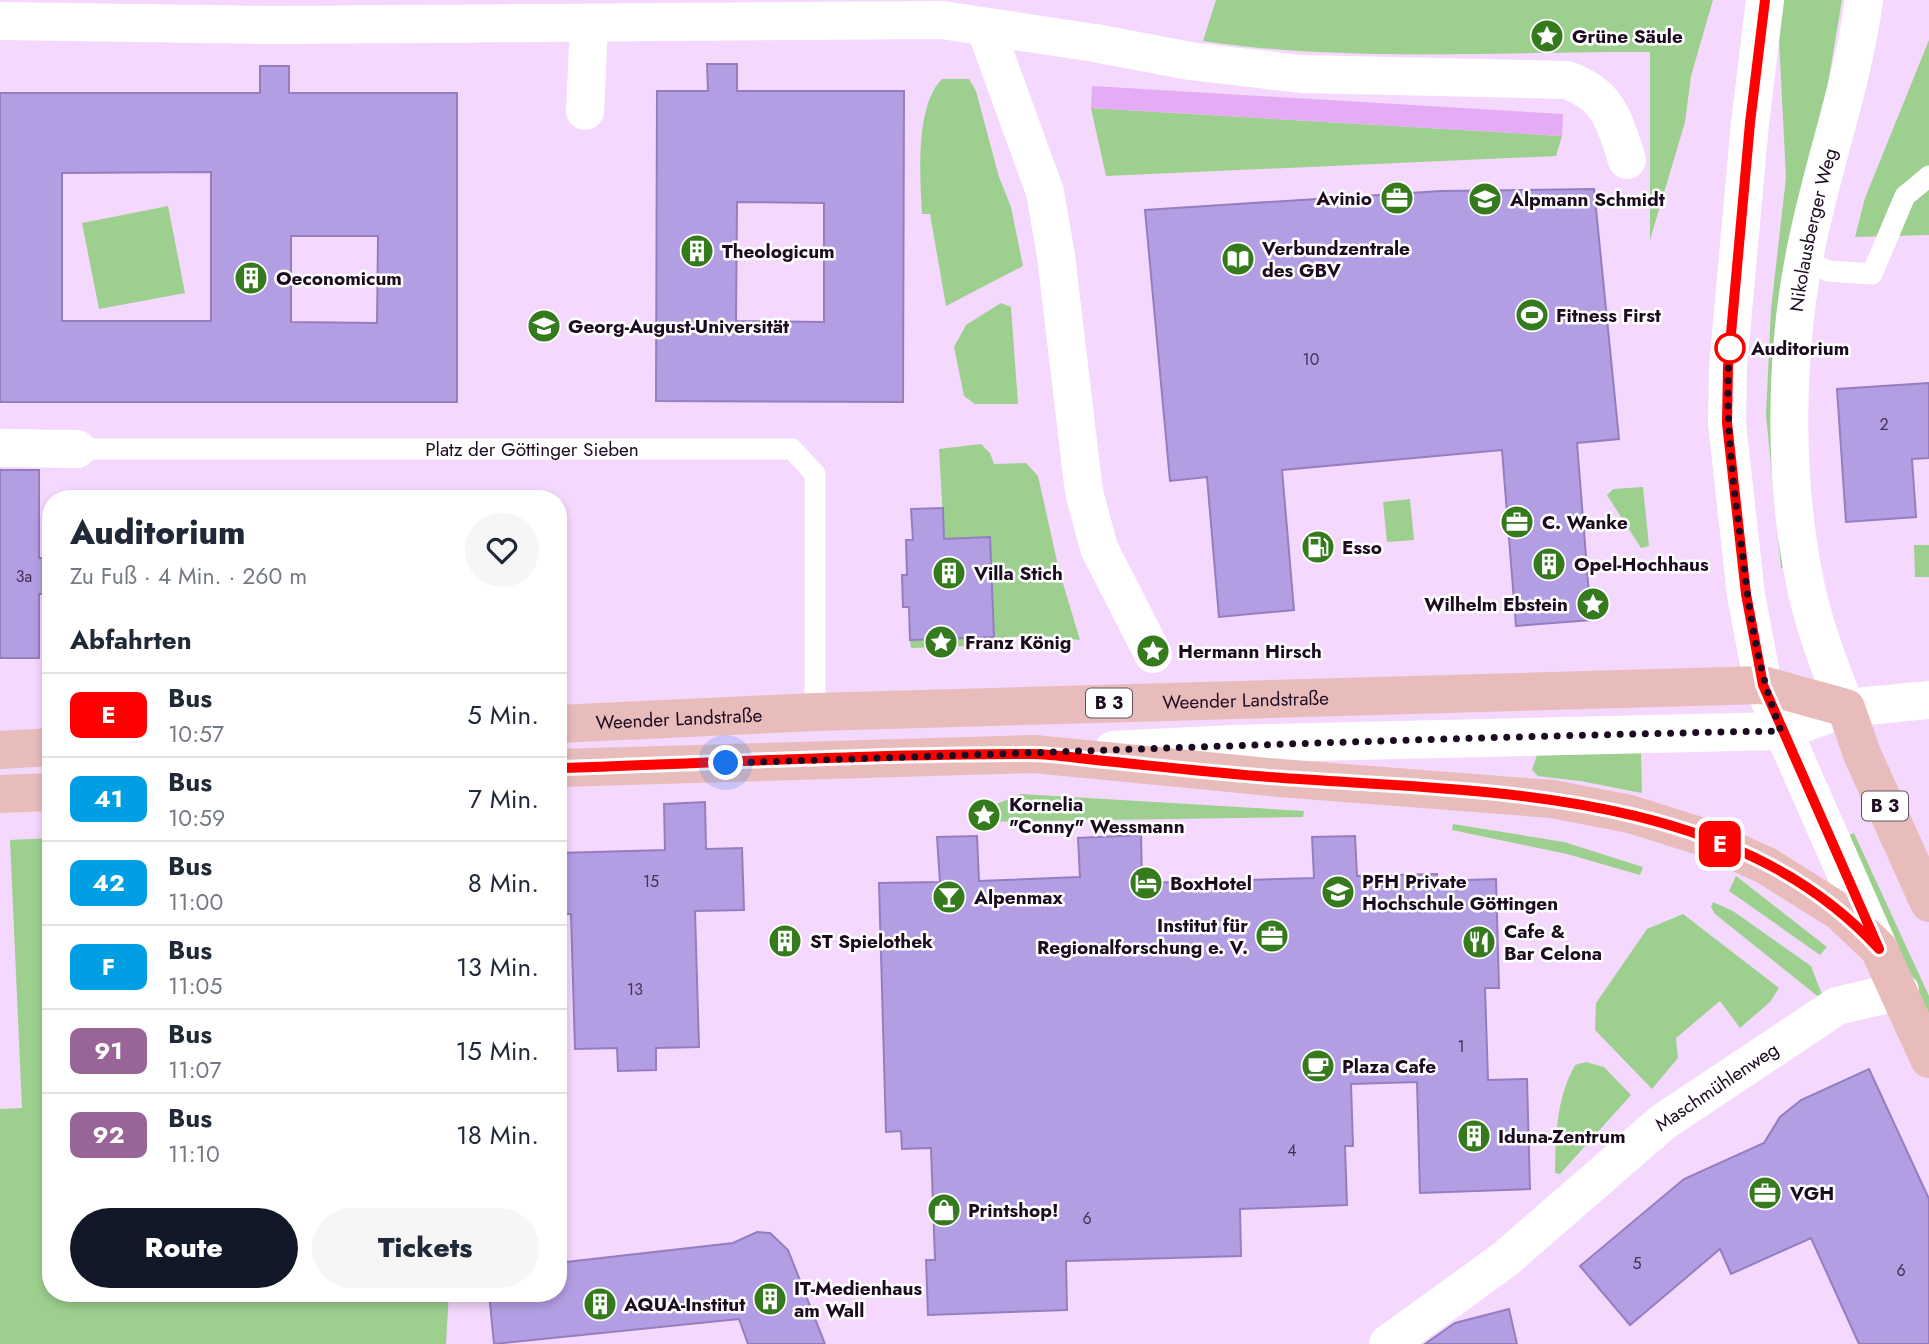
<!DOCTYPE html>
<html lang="de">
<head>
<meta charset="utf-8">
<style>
  body { margin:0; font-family:Jost,sans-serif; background:#f6f6f7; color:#1f2937; height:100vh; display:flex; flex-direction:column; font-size:26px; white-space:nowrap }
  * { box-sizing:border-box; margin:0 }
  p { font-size:23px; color:#747a83 }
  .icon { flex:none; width:38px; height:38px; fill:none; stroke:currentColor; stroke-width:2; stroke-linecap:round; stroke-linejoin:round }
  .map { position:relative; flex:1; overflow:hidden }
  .drawer { position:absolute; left:42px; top:490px; width:525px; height:812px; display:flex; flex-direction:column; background:#fff; border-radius:28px; box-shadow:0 4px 10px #0003 }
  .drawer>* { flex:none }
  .badge { padding:0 14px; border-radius:10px; font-size:24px; line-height:46px }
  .you { position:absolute; width:35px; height:35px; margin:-18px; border:5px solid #fff; border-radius:50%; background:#1a73e8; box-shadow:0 0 0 10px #1a73e833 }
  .map>.badge { position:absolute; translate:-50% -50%; box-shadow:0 0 0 4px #fff }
  h2 { padding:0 28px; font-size:26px; line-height:63px }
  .round { display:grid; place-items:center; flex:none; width:74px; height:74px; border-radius:37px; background:#f6f6f7 }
  .overview { display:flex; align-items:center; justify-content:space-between; height:119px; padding:0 28px }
  h1 { font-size:33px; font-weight:800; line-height:52px }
  .action { display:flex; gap:14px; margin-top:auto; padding:14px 28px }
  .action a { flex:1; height:80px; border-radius:42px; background:#111827; color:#fff; font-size:28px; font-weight:800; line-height:80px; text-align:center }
  .action a+a { background:#f6f6f7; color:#1f2937 }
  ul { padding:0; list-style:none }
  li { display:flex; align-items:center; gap:21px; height:84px; padding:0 28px; border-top:2px solid #e0e1e3 }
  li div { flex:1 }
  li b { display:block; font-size:26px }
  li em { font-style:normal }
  li .badge { min-width:77px; font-weight:700; text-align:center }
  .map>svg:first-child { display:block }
</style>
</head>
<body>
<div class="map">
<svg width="1929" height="1344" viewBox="0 0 1929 1344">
  <rect width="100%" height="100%" fill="#f5d8fd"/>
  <path fill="#9dd08f" d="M1216 0H1713L1691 76 1685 122 1650 240V52C1503 51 1348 63 1203 41Z
    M1777 0H1842L1821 125 1793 568H1781L1766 415 1771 309 1786 178Z
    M1929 40V235L1855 237 1865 198Z
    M942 79H969L976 91 999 177 1011 207 1023 266 946 306 930 214H922C920 178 915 105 942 79Z
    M1091 108 1562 136 1556 156 1106 176Z
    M168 206 185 293 99 309 82 223Z
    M1001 303 1011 307 1018 404H975L964 396 954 347 966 325Z
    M981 444 990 453 994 464 1026 463 1038 476 1059 570 1080 640 1045 636 1004 637 1003 645 911 648 910 640 993 637 989 537 944 539 939 449Z
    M1643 487 1649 546 1641 548 1607 495 1613 489Z
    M1410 499 1414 540 1387 542 1383 502Z
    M1914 545H1929V577H1915Z
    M1641 753 1642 793 1580 781 1538 776 1532 770 1537 755Z
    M1021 794 1304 811 1303 817 974 822V813Z
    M1453 824 1564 842 1643 867 1640 875 1567 854 1452 830Z
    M1854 833 1929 996V1018L1845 837Z
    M51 838V1293H449L446 1344H0V1109L22 1108 10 840Z
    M1736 876 1827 947 1820 955 1729 891Z
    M1713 902 1733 911 1811 966 1825 1002 1715 914 1711 907Z
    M1683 914 1779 988 1770 1002 1740 1028 1720 1001 1676 1038 1678 1058 1652 1089 1595 1030 1596 1003 1647 929Z
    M1586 1062 1604 1067 1631 1095 1560 1174 1555 1173C1556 1133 1556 1100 1575 1065Z"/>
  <path fill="#e5acf5" d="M1092 86 1563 114 1562 136 1091 108Z"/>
  <path fill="#b49ee3" stroke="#947ec0" stroke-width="2" fill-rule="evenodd" d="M707 64H737V91H904L903 402 656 401 657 91H708ZM737 202 824 203V322L736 321Z
    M260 66H289V93H457V402H0V93H260ZM211 172V321H62V173ZM291 236H378L377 323 291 322Z
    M1594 189 1619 439 1577 443 1591 620 1516 626 1502 450 1282 470 1294 610 1219 617 1207 477 1170 481 1145 210 1441 191Z
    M1929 383V458L1912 459 1916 517 1846 522 1837 389Z
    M0 470H39V558H48V594H39V658H0Z
    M943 508 944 539 990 537 994 637 910 640 909 607H903L902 575H907L906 540H913L911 509Z
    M705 802 706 849 742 848 744 910 695 911 699 1047 656 1048V1070L618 1071 617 1048 575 1049 571 914H558V853L665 850 664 804Z
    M1141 835 1142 883 1314 878 1312 837 1355 836 1357 876 1437 874V881L1496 879 1499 988H1485L1488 1080 1527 1079 1530 1189 1420 1193 1417 1082 1351 1084 1353 1146H1345L1347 1205 1240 1209 1241 1256 1066 1261 1067 1310 928 1315 926 1260H935L931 1148 902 1149 901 1131 886 1132 879 883 940 882 937 837 977 836 979 881 1080 877 1078 838Z
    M1869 1069 1929 1199V1344H1859L1811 1238 1731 1274 1720 1249 1630 1325 1580 1266 1684 1179 1764 1143 1780 1117 1801 1100Z
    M757 1232 770 1233 788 1250 825 1344H748L739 1319 494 1344 489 1293H558V1263L733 1243Z
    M1509 1309 1517 1344H1425L1455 1323Z"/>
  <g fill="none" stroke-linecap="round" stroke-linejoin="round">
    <g stroke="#fff" stroke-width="21">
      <path d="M1804 260 1829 271 1872 274 1905 196 1929 176"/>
      <path id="s1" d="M77 449H792L815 474V712"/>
    </g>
    <g stroke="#fff" stroke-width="38">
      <path d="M0 21 274 25 942 20 1095 43 1190 61 1302 74 1567 80C1609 95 1614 120 1627 160"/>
      <path d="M985 27 1045 192 1056 256 1084 492 1099 548 1153 654"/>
      <path d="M585 111 589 25"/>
      <path d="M0 448 77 449"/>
      <path d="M1846 708 1929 700"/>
      <path id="s2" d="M1388 1344 1504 1260 1663 1122 1837 1006 1900 991"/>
    </g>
    <g stroke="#fff" stroke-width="38">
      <path d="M1765 0 1750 123 1728 367 1727 423 1746 595 1763 685 1879 949"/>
      <path id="s3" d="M1113 750 1232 744 1781 731 1846 708C1831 670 1816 632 1807 592 1784 489 1784 362 1804 259 1820 171 1852 89 1864 0"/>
    </g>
    <g stroke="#e9bcbc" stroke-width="38">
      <path id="s4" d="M558 724 815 712 1763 685 1846 708 1862 754 1929 903"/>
      <path d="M0 750 51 747"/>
      <path d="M558 768 1034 754 1280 778 1552 799 1630 814 1703 837 1767 866 1840 912 1879 949 1929 1059"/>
      <path d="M0 794 51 792"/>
    </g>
  </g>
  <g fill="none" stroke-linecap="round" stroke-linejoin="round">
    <defs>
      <path id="line" d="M558 768C715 763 873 754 1030 754 1055 754 1081 759 1105 761 1164 767 1224 774 1283 778 1483 792 1732 788 1879 949L1763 685 1746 594 1727 423 1728 367 1750 123 1765 0"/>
    </defs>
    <use href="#line" stroke="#fff" stroke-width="16"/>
    <use href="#line" stroke="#f00" stroke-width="10"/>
    <path stroke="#1d0b21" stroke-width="7" stroke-dasharray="0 12.6" d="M726 763C1077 752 1429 737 1781 731 1756 666 1749 610 1741 542 1732 476 1724 411 1730 344V348"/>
  </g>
  <defs>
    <symbol id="sight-disc" viewBox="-11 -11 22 22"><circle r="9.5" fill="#357a1c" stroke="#fff"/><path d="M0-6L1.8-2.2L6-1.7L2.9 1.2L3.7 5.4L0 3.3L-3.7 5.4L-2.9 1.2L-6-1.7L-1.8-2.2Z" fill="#fff"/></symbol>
    <symbol id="office-disc" viewBox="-11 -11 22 22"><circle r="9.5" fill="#357a1c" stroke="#fff"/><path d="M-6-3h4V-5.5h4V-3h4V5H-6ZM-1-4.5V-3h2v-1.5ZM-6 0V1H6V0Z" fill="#fff"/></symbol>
    <symbol id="university-disc" viewBox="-11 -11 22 22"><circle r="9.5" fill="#357a1c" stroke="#fff"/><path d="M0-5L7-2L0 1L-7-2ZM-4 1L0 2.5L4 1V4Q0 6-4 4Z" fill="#fff"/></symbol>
    <symbol id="building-disc" viewBox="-11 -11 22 22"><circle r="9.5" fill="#357a1c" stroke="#fff"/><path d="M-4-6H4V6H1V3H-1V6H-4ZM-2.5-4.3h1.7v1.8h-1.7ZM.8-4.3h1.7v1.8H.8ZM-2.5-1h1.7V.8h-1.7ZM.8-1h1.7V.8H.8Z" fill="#fff"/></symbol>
    <symbol id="library-disc" viewBox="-11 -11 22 22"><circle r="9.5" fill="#357a1c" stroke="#fff"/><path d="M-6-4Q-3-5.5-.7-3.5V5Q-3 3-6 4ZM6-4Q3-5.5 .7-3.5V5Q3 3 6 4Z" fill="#fff"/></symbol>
    <symbol id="stadium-disc" viewBox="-11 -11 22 22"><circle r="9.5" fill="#357a1c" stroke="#fff"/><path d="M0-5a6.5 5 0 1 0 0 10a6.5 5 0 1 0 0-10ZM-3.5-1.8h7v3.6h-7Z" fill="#fff"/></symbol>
    <symbol id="fuel-disc" viewBox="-11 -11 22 22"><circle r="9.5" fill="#357a1c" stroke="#fff"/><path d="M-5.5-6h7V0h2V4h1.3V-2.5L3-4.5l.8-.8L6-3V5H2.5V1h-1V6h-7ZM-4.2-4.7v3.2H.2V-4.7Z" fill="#fff"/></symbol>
    <symbol id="hotel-disc" viewBox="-11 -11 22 22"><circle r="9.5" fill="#357a1c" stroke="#fff"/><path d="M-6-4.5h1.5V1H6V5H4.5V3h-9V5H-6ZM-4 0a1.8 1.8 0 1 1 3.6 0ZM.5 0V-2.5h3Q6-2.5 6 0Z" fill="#fff"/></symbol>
    <symbol id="bar-disc" viewBox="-11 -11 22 22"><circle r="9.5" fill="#357a1c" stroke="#fff"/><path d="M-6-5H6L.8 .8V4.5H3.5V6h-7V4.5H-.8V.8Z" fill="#fff"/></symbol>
    <symbol id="restaurant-disc" viewBox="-11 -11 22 22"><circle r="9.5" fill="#357a1c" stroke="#fff"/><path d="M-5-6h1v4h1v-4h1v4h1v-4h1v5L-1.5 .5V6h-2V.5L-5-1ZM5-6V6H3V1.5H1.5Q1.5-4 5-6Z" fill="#fff"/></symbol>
    <symbol id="cafe-disc" viewBox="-11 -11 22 22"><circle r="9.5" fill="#357a1c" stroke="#fff"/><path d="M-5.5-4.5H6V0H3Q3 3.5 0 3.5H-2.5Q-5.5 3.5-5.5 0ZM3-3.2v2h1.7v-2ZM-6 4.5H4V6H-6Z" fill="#fff"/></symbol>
    <symbol id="shop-disc" viewBox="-11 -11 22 22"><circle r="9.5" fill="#357a1c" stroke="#fff"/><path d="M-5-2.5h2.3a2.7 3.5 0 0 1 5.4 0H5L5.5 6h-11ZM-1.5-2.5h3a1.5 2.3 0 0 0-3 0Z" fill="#fff"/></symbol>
  </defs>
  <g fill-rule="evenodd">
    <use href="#sight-disc" x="1528" y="17" width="38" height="38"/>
    <use href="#office-disc" x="1378" y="179" width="38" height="38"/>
    <use href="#university-disc" x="1466" y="180" width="38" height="38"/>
    <use href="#building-disc" x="678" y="232" width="38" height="38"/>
    <use href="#library-disc" x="1219" y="240" width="38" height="38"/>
    <use href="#building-disc" x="232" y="259" width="38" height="38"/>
    <use href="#stadium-disc" x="1513" y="296" width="38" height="38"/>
    <use href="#university-disc" x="525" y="307" width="38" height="38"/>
    <use href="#office-disc" x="1498" y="503" width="38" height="38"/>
    <use href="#fuel-disc" x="1299" y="528" width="38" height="38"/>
    <use href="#building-disc" x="1530" y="545" width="38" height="38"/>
    <use href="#building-disc" x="930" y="554" width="38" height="38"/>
    <use href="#sight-disc" x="1574" y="585" width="38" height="38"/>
    <use href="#sight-disc" x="922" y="623" width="38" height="38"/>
    <use href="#sight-disc" x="1134" y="632" width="38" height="38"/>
    <use href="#sight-disc" x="965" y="796" width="38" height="38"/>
    <use href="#hotel-disc" x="1127" y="864" width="38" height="38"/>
    <use href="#university-disc" x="1319" y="873" width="38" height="38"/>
    <use href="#bar-disc" x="930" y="878" width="38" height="38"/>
    <use href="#office-disc" x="1253" y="917" width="38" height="38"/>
    <use href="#building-disc" x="766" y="922" width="38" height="38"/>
    <use href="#restaurant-disc" x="1460" y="923" width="38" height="38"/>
    <use href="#cafe-disc" x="1299" y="1047" width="38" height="38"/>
    <use href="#building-disc" x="1455" y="1117" width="38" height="38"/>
    <use href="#office-disc" x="1746" y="1174" width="38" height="38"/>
    <use href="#shop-disc" x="925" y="1191" width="38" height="38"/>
    <use href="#building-disc" x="751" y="1280" width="38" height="38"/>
    <use href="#building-disc" x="581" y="1285" width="38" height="38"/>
  </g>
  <circle fill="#fff" stroke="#f00" stroke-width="3.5" cx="1730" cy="348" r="14"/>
  <g text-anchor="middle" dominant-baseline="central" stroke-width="5" stroke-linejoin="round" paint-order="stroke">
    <g font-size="16" fill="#433052">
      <text x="1311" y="359">10</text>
      <text x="1884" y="424">2</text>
      <text x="24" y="576">3a</text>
      <text x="651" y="881">15</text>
      <text x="635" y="989">13</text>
      <text x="1461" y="1046">1</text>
      <text x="1292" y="1150">4</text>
      <text x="1087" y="1218">6</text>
      <text x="1637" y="1263">5</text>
      <text x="1901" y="1270">6</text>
    </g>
    <g fill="#fff" stroke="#615464" stroke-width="2">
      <rect x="1086" y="688.5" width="46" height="29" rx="5"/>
      <rect x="1862" y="791.5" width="46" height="29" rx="5"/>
    </g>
    <g font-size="18" font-weight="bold" fill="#1d0b21">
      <text x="1109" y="703">B 3</text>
      <text x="1885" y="806">B 3</text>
    </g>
    <g font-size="19" font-weight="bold" fill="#1d0b21" stroke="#fff" text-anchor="start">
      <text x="1572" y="36">Grüne Säule</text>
      <text x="1372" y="198" text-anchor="end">Avinio</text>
      <text x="1510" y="199">Alpmann Schmidt</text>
      <text x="1262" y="248">Verbundzentrale<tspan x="1262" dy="22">des GBV</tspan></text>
      <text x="722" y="251">Theologicum</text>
      <text x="276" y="278">Oeconomicum</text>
      <text x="1556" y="315">Fitness First</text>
      <text x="568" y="326">Georg-August-Universität</text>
      <text x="1542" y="522">C. Wanke</text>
      <text x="1342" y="547">Esso</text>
      <text x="1574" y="564">Opel-Hochhaus</text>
      <text x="974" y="573">Villa Stich</text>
      <text x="1568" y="604" text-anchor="end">Wilhelm Ebstein</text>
      <text x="965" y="642">Franz König</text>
      <text x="1178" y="651">Hermann Hirsch</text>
      <text x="1009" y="804">Kornelia<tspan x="1009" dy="22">"Conny" Wessmann</tspan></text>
      <text x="1362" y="881">PFH Private<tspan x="1362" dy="22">Hochschule Göttingen</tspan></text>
      <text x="1170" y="883">BoxHotel</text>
      <text x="974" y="897">Alpenmax</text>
      <text x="1248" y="925" text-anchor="end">Institut für<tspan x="1248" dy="22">Regionalforschung e. V.</tspan></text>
      <text x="1504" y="931">Cafe &amp;<tspan x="1504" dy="22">Bar Celona</tspan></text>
      <text x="810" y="941">ST Spielothek</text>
      <text x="1342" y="1066">Plaza Cafe</text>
      <text x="1498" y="1136">Iduna-Zentrum</text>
      <text x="1790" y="1193">VGH</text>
      <text x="968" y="1210">Printshop!</text>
      <text x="794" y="1288">IT-Medienhaus<tspan x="794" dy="22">am Wall</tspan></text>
      <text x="624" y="1304">AQUA-Institut</text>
    </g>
    <g font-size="19" fill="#1d0b21" stroke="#fff">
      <text stroke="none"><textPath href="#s3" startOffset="1225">Nikolausberger Weg</textPath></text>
      <text stroke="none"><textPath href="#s1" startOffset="455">Platz der Göttinger Sieben</textPath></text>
      <text stroke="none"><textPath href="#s4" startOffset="688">Weender Landstraße</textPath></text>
      <text stroke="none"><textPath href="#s4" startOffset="121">Weender Landstraße</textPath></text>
      <text stroke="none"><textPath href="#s2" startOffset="418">Maschmühlenweg</textPath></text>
    </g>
    <g font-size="19" font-weight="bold" fill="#1d0b21" stroke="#fff" text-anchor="start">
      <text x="1751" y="348">Auditorium</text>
    </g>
  </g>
</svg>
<div class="you" style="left:726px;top:763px"></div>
<b class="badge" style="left:1720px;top:844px;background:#f00;color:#fff">E</b>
<section class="drawer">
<div class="overview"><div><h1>Auditorium</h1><p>Zu Fuß · 4 Min. · 260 m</p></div><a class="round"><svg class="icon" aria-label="heart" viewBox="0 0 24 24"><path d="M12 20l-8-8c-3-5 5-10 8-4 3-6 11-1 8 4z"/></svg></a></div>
<h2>Abfahrten</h2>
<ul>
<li><span class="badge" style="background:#f00;color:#fff">E</span><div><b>Bus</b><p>10:57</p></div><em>5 Min.</em></li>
<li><span class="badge" style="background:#009ee3;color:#fff">41</span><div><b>Bus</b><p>10:59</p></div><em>7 Min.</em></li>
<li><span class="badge" style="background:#009ee3;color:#fff">42</span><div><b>Bus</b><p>11:00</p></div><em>8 Min.</em></li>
<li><span class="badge" style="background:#009fe3;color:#fff">F</span><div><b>Bus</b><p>11:05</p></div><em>13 Min.</em></li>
<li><span class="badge" style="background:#996498;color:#fff">91</span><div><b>Bus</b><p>11:07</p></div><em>15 Min.</em></li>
<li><span class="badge" style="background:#996498;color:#fff">92</span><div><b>Bus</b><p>11:10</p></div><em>18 Min.</em></li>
</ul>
<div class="action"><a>Route</a><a>Tickets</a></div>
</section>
</div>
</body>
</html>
